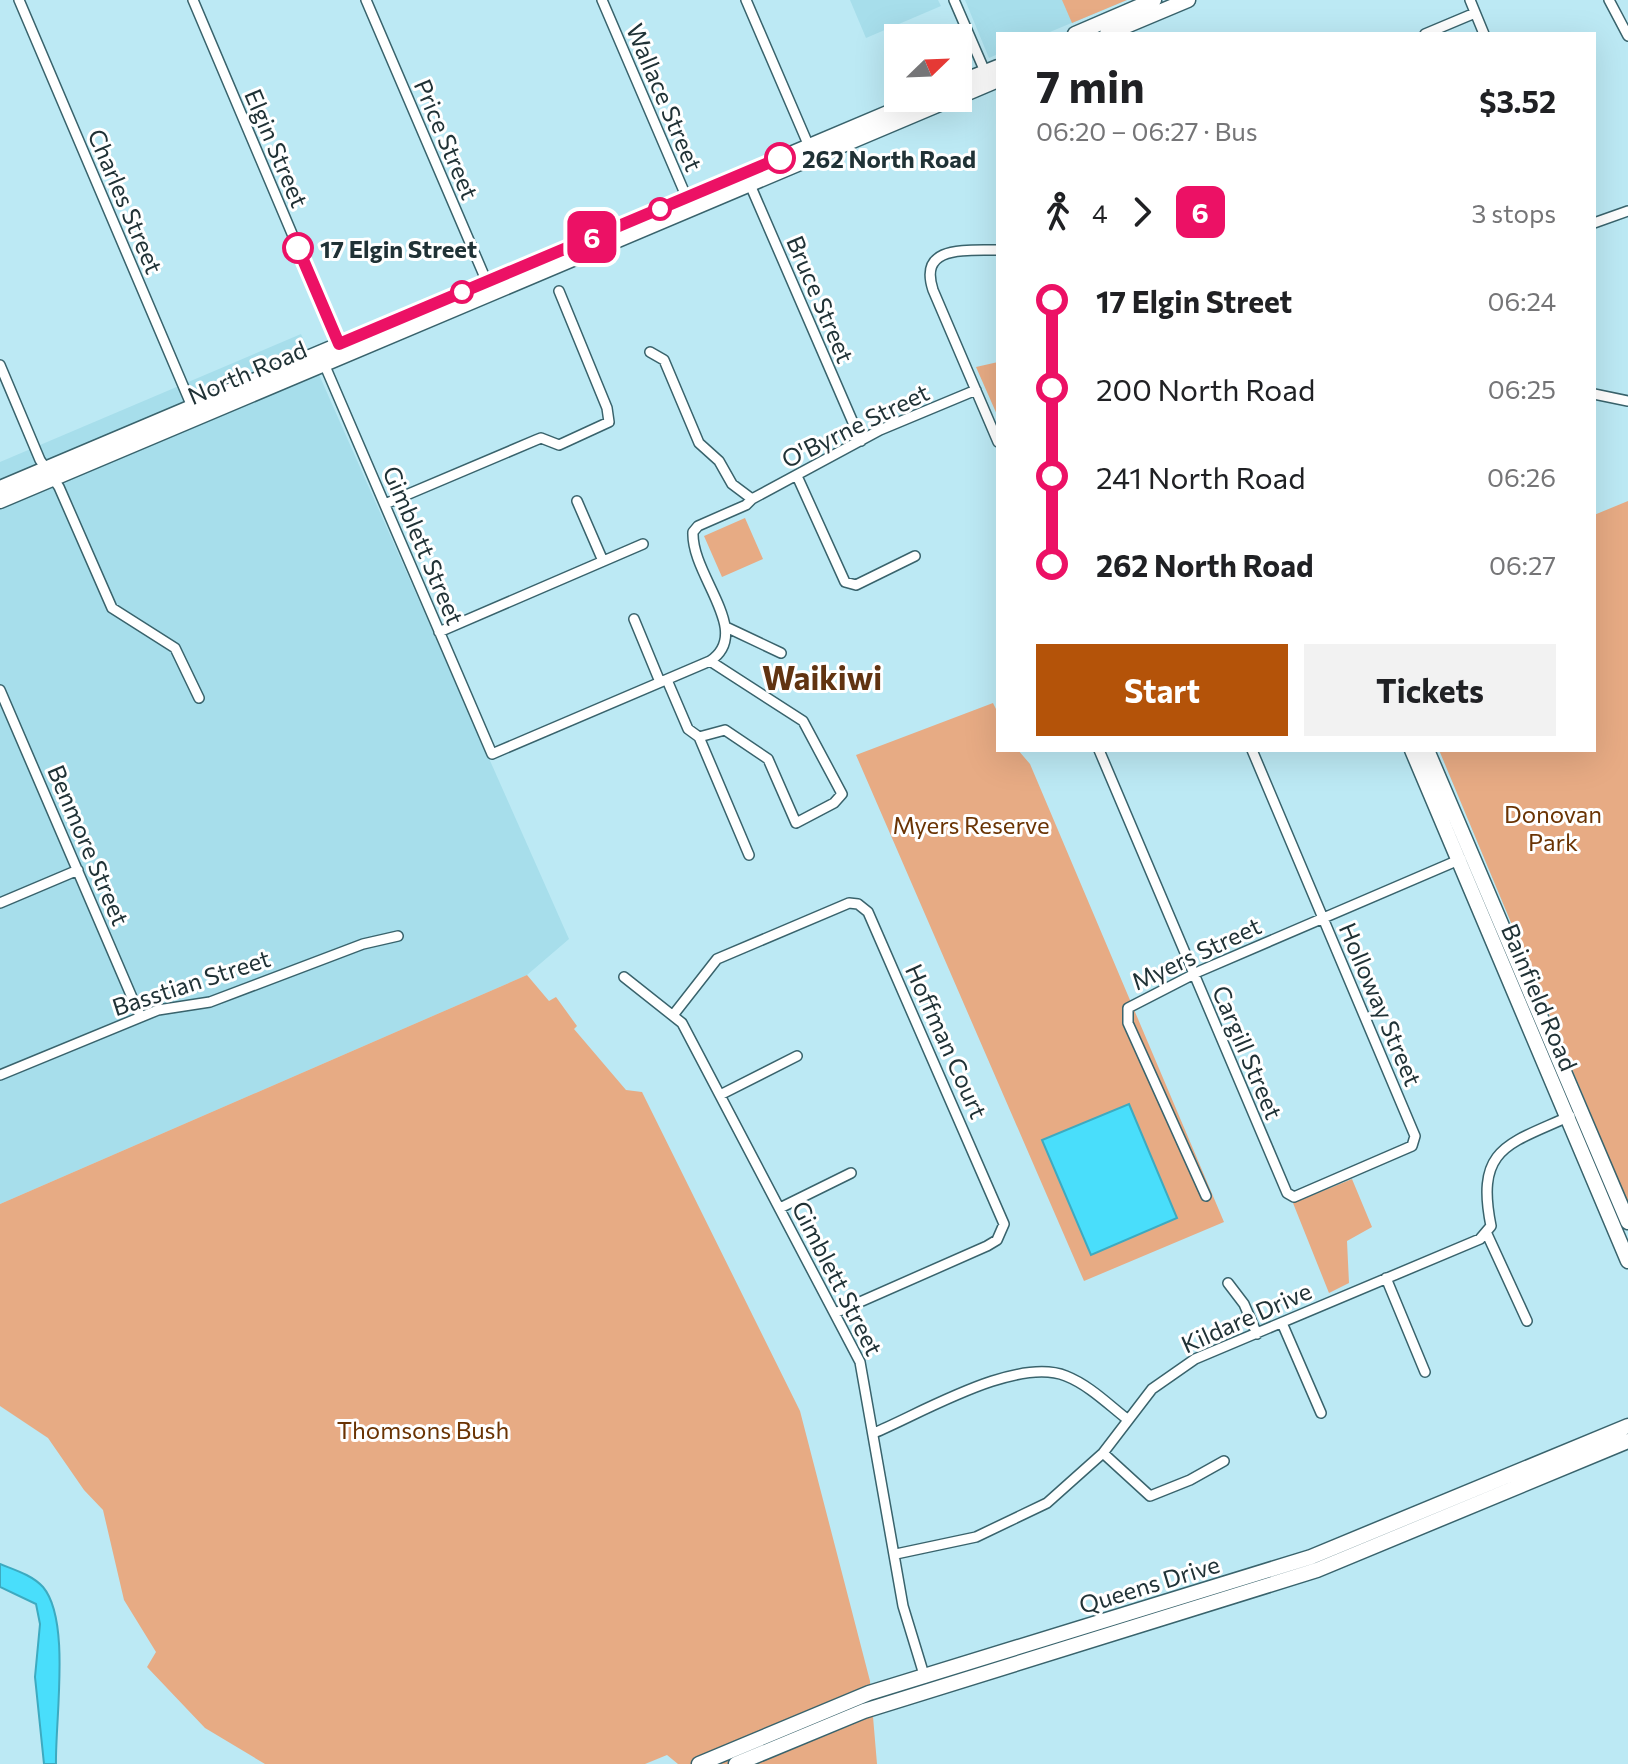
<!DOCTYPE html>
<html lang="en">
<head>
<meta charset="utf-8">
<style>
  body { margin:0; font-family:Commissioner,sans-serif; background:#f2f2f2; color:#202124; height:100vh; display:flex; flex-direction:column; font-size:30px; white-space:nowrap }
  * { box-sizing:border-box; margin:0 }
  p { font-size:26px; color:#757577 }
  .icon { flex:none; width:44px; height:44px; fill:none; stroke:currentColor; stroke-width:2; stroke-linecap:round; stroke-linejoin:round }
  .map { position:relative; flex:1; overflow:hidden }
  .side { position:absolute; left:996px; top:32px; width:600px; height:720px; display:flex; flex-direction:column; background:#fff; border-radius:0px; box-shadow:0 8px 32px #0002 }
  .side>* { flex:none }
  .badge { padding:0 16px; border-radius:12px; font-size:28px; line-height:52px }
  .needle { width:52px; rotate:67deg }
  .buttons { position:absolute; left:884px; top:24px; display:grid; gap:16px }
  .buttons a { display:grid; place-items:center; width:88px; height:88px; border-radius:0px; background:#fff; box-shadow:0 8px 32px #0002; font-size:40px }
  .map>.badge { position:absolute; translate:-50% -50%; box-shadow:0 0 0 4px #fff }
  .legs { display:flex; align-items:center; gap:12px; height:88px; padding:0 40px; font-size:26px }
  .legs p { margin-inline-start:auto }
  .head { display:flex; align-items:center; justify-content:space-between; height:136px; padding:0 40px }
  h1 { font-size:44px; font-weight:700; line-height:60px }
  .primary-button { display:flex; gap:16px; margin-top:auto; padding:16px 40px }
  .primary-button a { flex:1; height:92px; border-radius:0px; background:#b45309; color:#fff; font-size:32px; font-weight:700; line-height:92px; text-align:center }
  .primary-button a+a { background:#f2f2f2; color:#202124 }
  ul { padding:0 40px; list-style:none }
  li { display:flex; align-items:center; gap:28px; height:88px; font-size:30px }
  li i { display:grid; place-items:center; width:12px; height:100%; margin:0 10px; background:currentColor }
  li i::after { content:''; width:20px; height:20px; margin:-10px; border:6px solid; border-radius:50%; background:#fff }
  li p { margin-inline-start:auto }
  li:first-child i { background:linear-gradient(#0000 50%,currentColor 0) }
  li:last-child i { background:linear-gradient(currentColor 50%,#0000 0) }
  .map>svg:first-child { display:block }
</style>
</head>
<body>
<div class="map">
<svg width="1628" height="1764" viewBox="0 0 1628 1764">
  <rect width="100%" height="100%" fill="#bce9f4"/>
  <path fill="#a7deeb" d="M850 0H938L941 6 866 38Z
    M965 0H1127L1045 34H998V54L989 58Z
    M301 334 569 939 527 975 0 1204V462Z"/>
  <path fill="#e7ab84" d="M1062 0H1127L1072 23Z
    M998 362V417L976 367Z
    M1628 501V1203L1439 750H1594V515Z
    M745 518 763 559 722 577 704 536Z
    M993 703 998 713V750H1018L1030 764 1224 1222 1084 1281 856 755Z
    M527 975 549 1001 556 997 577 1026 574 1029 626 1090 642 1092 800 1411 870 1681 877 1764H678L667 1755 645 1764H265L205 1728 147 1667 156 1652 124 1600 103 1510 84 1490 48 1438 0 1406V1204Z
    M1352 1179 1372 1227 1347 1241 1349 1283 1329 1293 1293 1203Z"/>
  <path fill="#49defb" stroke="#3daac0" stroke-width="2" d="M1129 1104 1177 1218 1091 1255 1042 1140Z
    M0 1564C15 1570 32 1575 43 1587 71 1620 55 1720 56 1764H44L35 1677 40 1624 36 1604 0 1587Z"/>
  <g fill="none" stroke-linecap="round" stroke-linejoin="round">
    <defs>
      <path id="minor" d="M19 0 193 409
        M193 0 340 347
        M366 0 489 287
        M602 0 689 203
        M746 0 811 151
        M954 0 986 74
        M1470 0 1484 34
        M1609 0 1628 36
        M1425 34 1475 13
        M748 180 861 441
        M1594 223 1628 211
        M998 250C967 251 918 244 933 290L998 442
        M650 352 664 360 699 443 719 461 732 484 752 499
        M322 359 492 754 710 661C754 632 691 576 693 532L698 526 746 505 752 499 880 430 976 390
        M0 365 40 460 59 487 112 608 175 648 199 698
        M1594 394 1628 401
        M797 476 845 582 856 585 915 556
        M577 501 603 561
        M385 504 536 440 541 438 559 445 609 422 607 408 559 291
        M634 619 660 682
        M726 627 781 653
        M439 632 643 544
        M667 680 688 729 699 737 749 855
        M0 690 140 1016
        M699 737 725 730 768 759 796 823 834 803 842 794 803 721 710 661
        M1099 750 1287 1193 1294 1197 1412 1146 1415 1136 1252 750
        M0 903 78 870
        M624 977 682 1023 860 1362 903 1606 925 1678
        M674 1014 717 959 849 903 858 904 868 912 1004 1224 997 1240 987 1246 835 1313
        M0 1075 158 1010 210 1002 363 944 398 936
        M720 1095 797 1056
        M1206 1196 1128 1023V1008L1200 971 1461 859
        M780 1208 851 1173
        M1487 1234 1527 1321
        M1386 1278 1425 1372
        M1228 1283 1244 1304 1257 1334
        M1282 1323 1321 1413
        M874 1433C922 1413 1016 1356 1066 1376 1089 1385 1109 1405 1127 1419
        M1103 1453 1150 1496 1190 1480 1224 1461
        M896 1554 976 1537 1047 1503 1103 1453 1152 1389 1195 1359 1480 1239 1491 1226C1475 1147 1509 1144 1570 1116"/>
      <path id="secondary" d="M1412 750 1628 1261
        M1427 750 1628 1222
        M699 1764 869 1693 1311 1557 1628 1426
        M736 1764 864 1711 1317 1570 1628 1441"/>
      <path id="primary" d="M1075 34 1154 0
        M1107 34 1188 0
        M958 83 998 67
        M958 97 998 80
        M0 488 923 98
        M0 501 954 98"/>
    </defs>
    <use href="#minor" stroke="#39636c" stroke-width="12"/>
    <use href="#secondary" stroke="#39636c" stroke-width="17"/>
    <use href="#primary" stroke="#39636c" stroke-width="17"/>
    <use href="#minor" stroke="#fff" stroke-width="9"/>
    <use href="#secondary" stroke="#fff" stroke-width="14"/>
    <use href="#primary" stroke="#fff" stroke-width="14"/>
  </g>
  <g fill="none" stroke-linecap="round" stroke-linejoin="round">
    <defs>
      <path id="line-1" d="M298 248 339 344 780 158"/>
    </defs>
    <use href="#line-1" stroke="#fff" stroke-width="18"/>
    <use href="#line-1" stroke="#ec1165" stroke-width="12"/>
  </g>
  <g fill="#fff" stroke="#ec1165" stroke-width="4">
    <circle cx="780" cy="158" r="14"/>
    <circle cx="660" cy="209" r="10"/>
    <circle cx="298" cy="248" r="14"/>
    <circle cx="462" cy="292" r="10"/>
  </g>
  <g text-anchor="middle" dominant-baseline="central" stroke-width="6" stroke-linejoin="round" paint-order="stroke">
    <g font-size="24" fill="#203236" stroke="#fff">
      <text transform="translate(665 97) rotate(67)">Wallace Street</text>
      <text transform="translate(447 139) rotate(67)">Price Street</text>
      <text transform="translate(277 148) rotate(67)">Elgin Street</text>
      <text transform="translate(126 201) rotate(67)">Charles Street</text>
      <text transform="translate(821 299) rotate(67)">Bruce Street</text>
      <text transform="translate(247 372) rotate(-23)">North Road</text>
      <text transform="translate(855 425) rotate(-26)">O'Byrne Street</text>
      <text transform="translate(424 545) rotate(67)">Gimblett Street</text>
      <text transform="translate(89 845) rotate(67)">Benmore Street</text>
      <text transform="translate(1196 953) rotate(-25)">Myers Street</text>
      <text transform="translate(191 982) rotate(-18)">Basstian Street</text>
      <text transform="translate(1540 997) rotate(67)">Bainfield Road</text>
      <text transform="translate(1381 1004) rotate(67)">Holloway Street</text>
      <text transform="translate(947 1041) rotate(66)">Hoffman Court</text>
      <text transform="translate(1248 1052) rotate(67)">Cargill Street</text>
      <text transform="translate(838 1278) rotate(63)">Gimblett Street</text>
      <text transform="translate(1246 1317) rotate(-24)">Kildare Drive</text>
      <text transform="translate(1149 1584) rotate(-17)">Queens Drive</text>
    </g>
    <g font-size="24" font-weight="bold" fill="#203236" stroke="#fff" text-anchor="start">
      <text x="802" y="158">262 North Road</text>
      <text x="320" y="248">17 Elgin Street</text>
    </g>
    <g font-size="24" fill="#6a3303" stroke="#fff">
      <text x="1553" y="813">Donovan<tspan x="1553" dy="28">Park</tspan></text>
      <text x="971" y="824">Myers Reserve</text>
      <text x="423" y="1429">Thomsons Bush</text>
    </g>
    <g font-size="32" font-weight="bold" fill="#613311" stroke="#fff">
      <text x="822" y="677">Waikiwi</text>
    </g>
  </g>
</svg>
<div class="buttons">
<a><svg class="needle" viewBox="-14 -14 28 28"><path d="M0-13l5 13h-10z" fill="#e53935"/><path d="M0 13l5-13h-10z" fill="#757577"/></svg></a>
</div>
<b class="badge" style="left:592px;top:237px;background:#ec1165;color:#fff">6</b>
<section class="side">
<div class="head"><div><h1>7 min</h1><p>06:20 – 06:27 · Bus</p></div><b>$3.52</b></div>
<div class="legs"><svg class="icon" aria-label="walk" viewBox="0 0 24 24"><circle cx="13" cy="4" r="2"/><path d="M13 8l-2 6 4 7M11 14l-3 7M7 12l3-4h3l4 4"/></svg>4<svg class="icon" aria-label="forward" viewBox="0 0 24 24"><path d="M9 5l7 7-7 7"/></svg><b class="badge" style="background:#ec1165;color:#fff">6</b><p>3 stops</p></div>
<ul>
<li><i style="color:#ec1165"></i><b>17 Elgin Street</b><p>06:24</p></li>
<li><i style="color:#ec1165"></i><span>200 North Road</span><p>06:25</p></li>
<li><i style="color:#ec1165"></i><span>241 North Road</span><p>06:26</p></li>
<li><i style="color:#ec1165"></i><b>262 North Road</b><p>06:27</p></li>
</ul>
<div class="primary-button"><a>Start</a><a>Tickets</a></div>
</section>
</div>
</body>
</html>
